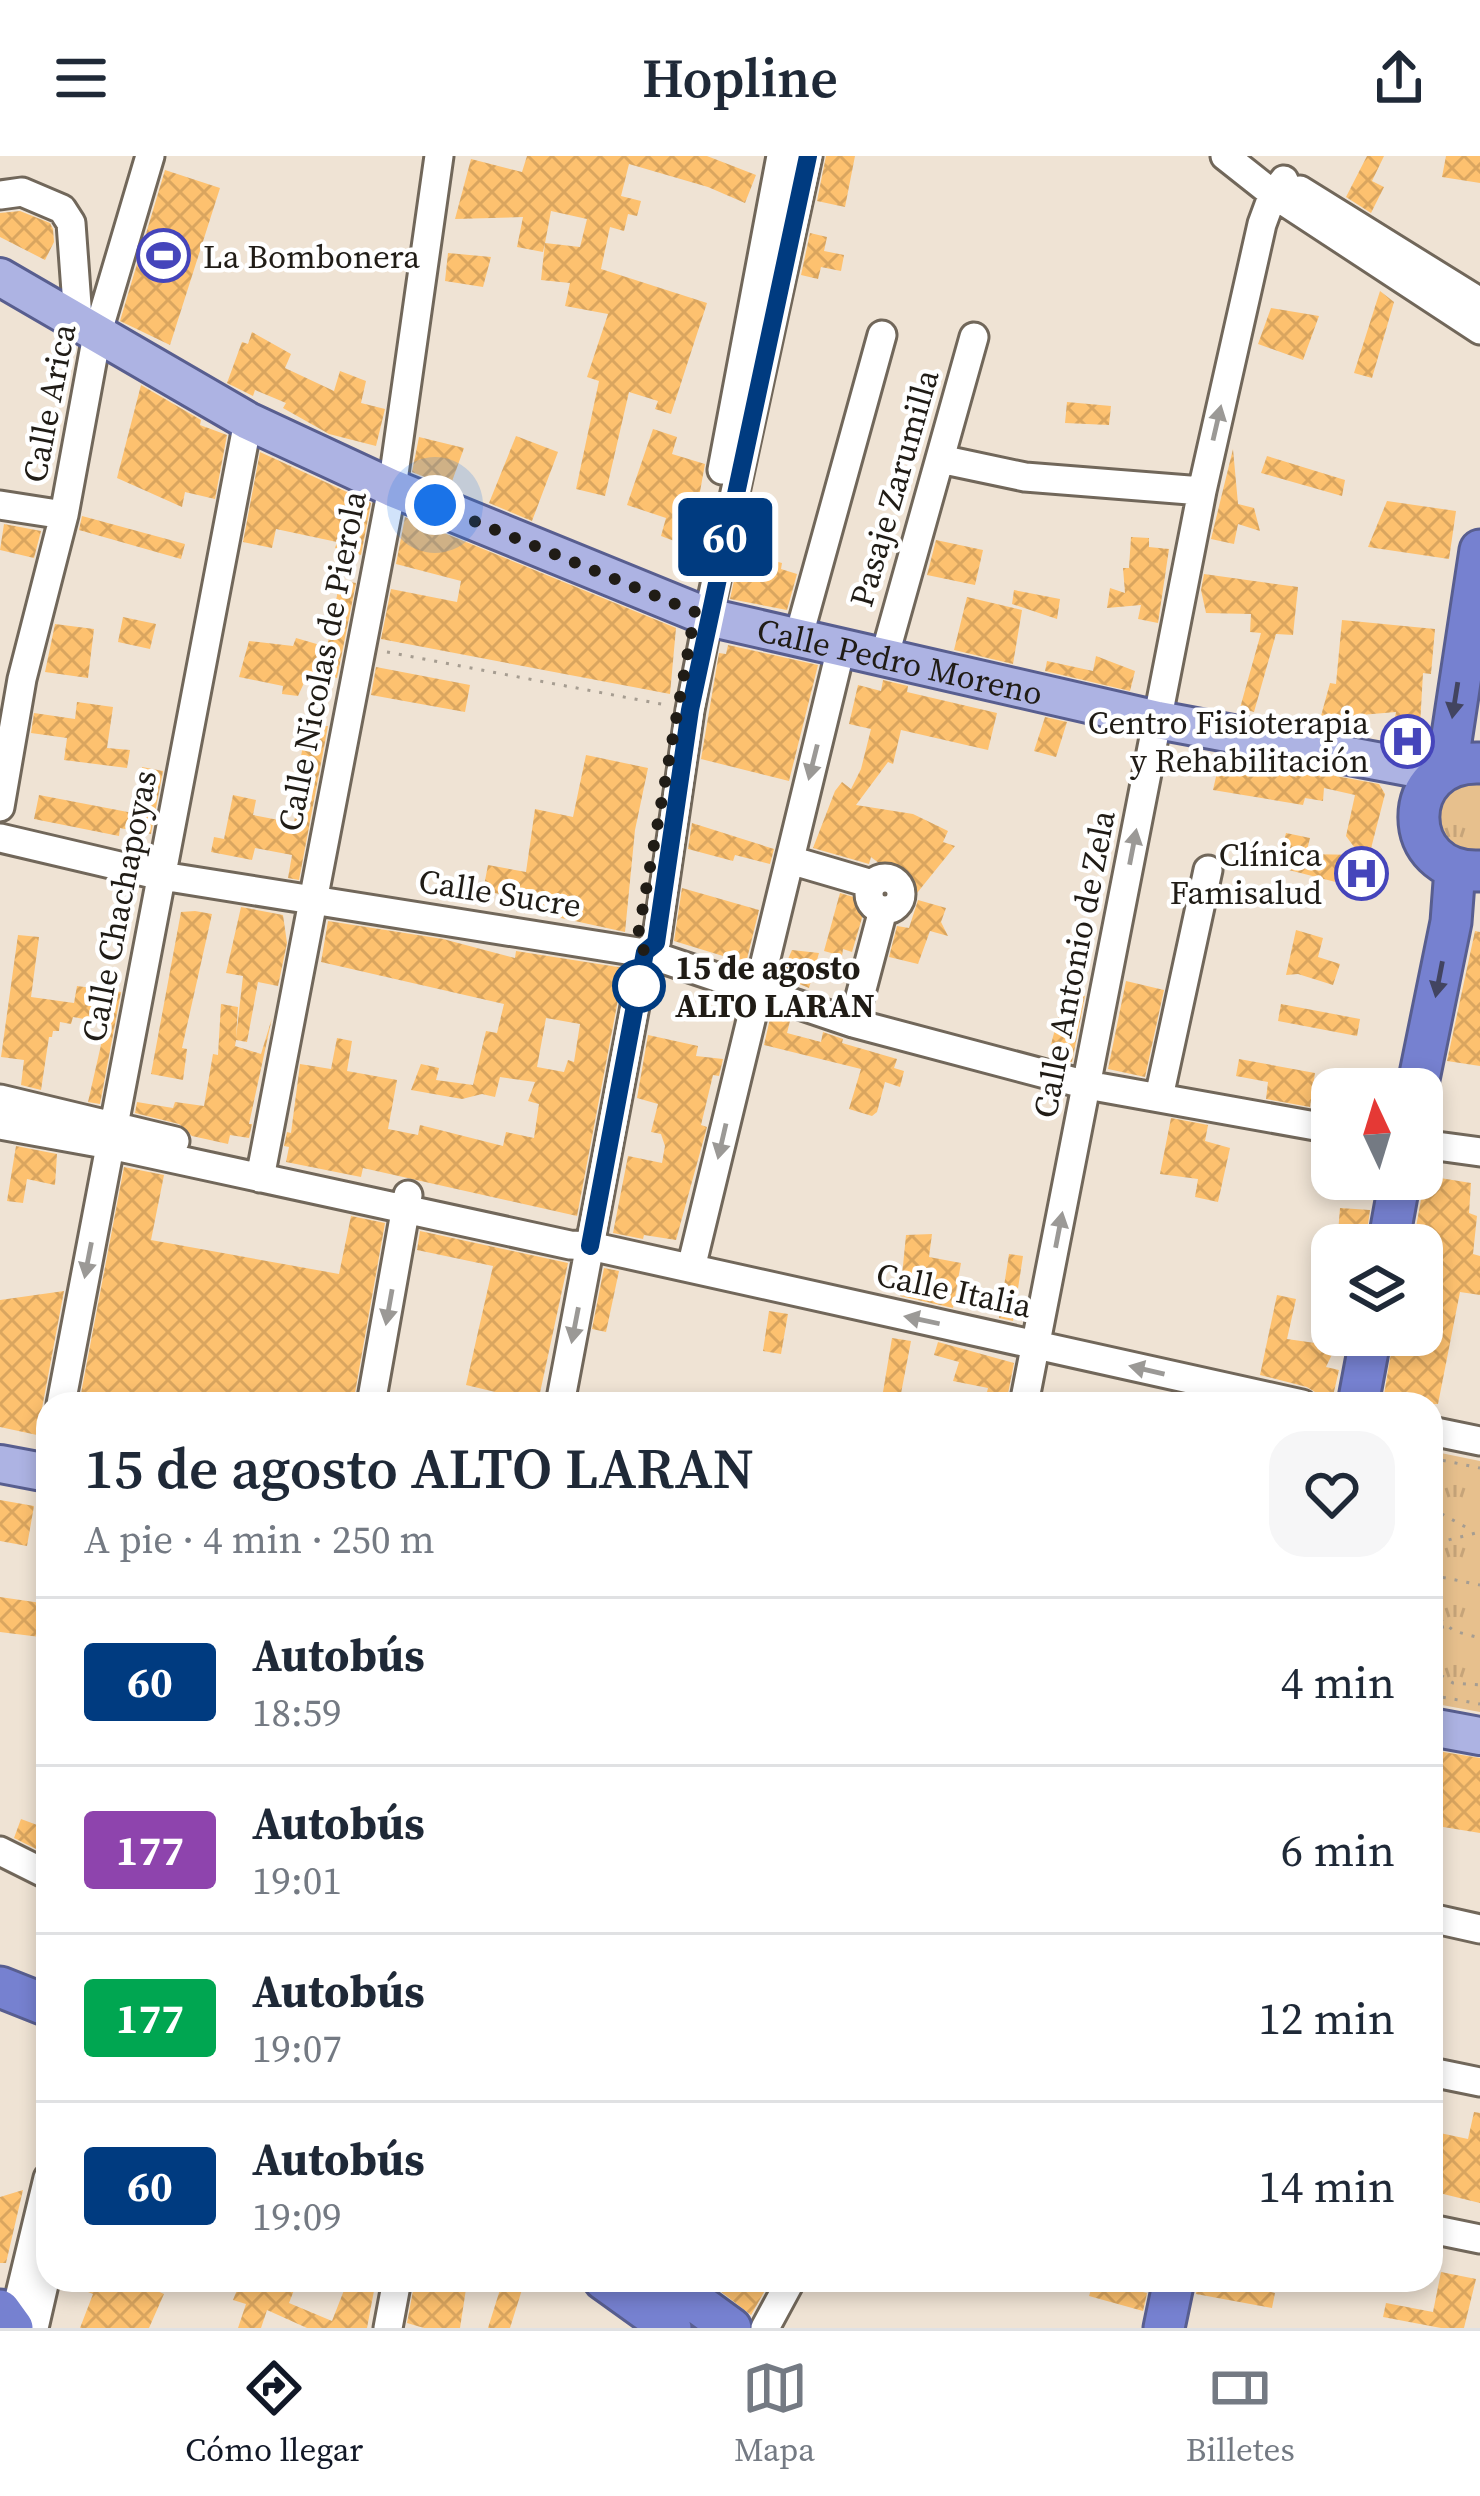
<!DOCTYPE html>
<html lang="es">
<head>
<meta charset="utf-8">
<style>
  body { margin:0; font-family:"Source Serif 4",serif; background:#f6f6f7; color:#1f2937; height:100vh; display:flex; flex-direction:column; font-size:45px; white-space:nowrap }
  * { box-sizing:border-box; margin:0 }
  p { font-size:39px; color:#747a83 }
  .icon { flex:none; width:66px; height:66px; fill:none; stroke:currentColor; stroke-width:2; stroke-linecap:round; stroke-linejoin:round }
  .map { position:relative; flex:1; overflow:hidden }
  .sheet { position:absolute; left:36px; top:1236px; width:1407px; height:900px; display:flex; flex-direction:column; background:#fff; border-radius:36px; box-shadow:0 6px 18px #0003 }
  .sheet>* { flex:none }
  .badge { padding:0 24px; border-radius:9px; font-size:42px; line-height:78px }
  .needle { width:78px; rotate:356deg }
  .tools { position:absolute; left:1311px; top:912px; display:grid; gap:24px }
  .tools a { display:grid; place-items:center; width:132px; height:132px; border-radius:24px; background:#fff; box-shadow:0 6px 18px #0003; font-size:60px }
  .you { position:absolute; width:60px; height:60px; margin:-30px; border:9px solid #fff; border-radius:50%; background:#1a73e8; box-shadow:0 0 0 18px #1a73e833 }
  .map>.badge { position:absolute; translate:-50% -50%; box-shadow:0 0 0 6px #fff }
  .round { display:grid; place-items:center; flex:none; width:126px; height:126px; border-radius:36px; background:#f6f6f7 }
  .headline { display:flex; align-items:center; justify-content:space-between; height:204px; padding:0 48px }
  h1 { font-size:57px; font-weight:600; line-height:90px }
  ul { padding:0; list-style:none }
  li { display:flex; align-items:center; gap:36px; height:168px; padding:0 48px; border-top:3px solid #e0e1e3 }
  li div { flex:1 }
  li b { display:block; font-size:45px }
  li em { font-style:normal }
  li .badge { min-width:132px; font-weight:700; text-align:center }
  header { display:flex; justify-content:space-between; align-items:center; height:156px; padding:0 48px; background:#fff; font-size:54px; font-weight:600 }
  .dock { display:flex; justify-content:space-around; align-items:center; height:168px; border-top:3px solid #e0e1e3; background:#fff; font-size:33px; color:#747a83 }
  .dock a { display:grid; justify-items:center; gap:6px }
  .dock .selected { color:#111827 }
  .map>svg:first-child { display:block }
</style>
</head>
<body>
<header><svg class="icon" aria-label="menu" viewBox="0 0 24 24"><path d="M4 6h16M4 12h16M4 18h16"/></svg>Hopline<svg class="icon" aria-label="share" viewBox="0 0 24 24"><path d="M12 15V3M7 8l5-5 5 5M5 13v7h14v-7"/></svg></header>
<div class="map">
<svg width="1480" height="2172" viewBox="0 0 1480 2172">
  <defs>
    <pattern id="park-tufts" width="24" height="20" patternUnits="userSpaceOnUse" patternTransform="scale(3)"><rect width="24" height="20" fill="#e7c08d"/><path d="M3 7l-1-3M5 7V3M7 7l1-3M15 17l-1-3M17 17v-4M19 17l1-3" fill="none" stroke="#c6a479"/></pattern>
    <pattern id="building-cross-hatch" width="8" height="8" patternUnits="userSpaceOnUse" patternTransform="scale(3)"><rect width="8" height="8" fill="#fdc16f"/><path d="M0 0l8 8M0 8l8-8" fill="none" stroke="#d9a55f"/></pattern>
  </defs>
  <rect width="100%" height="100%" fill="#efe3d4"/>
  <path fill="url(#park-tufts)" d="M1480 619V704L1455 701 1430 653 1435 639Z
    M1431 1295 1480 1305V1556L1431 1547Z"/>
  <path fill="url(#building-cross-hatch)" fill-rule="evenodd" d="M527 0H707L756 19 745 47 708 31 629 8 621 40 641 45 637 60 628 58 624 75 610 71 601 113 707 147 671 258 655 253 658 245 629 236 605 340 576 333 599 225 587 221 608 158 565 150 570 127 541 124 545 87 543 96 517 91 523 61 455 63 471 3 522 16ZM551 55 587 63 580 91 545 87Z
    M826 0H855L845 51 817 45Z
    M1367 0H1384L1372 25 1384 31 1371 57 1346 41Z
    M1446 0H1480V27L1442 21Z
    M165 14 220 32 170 189 120 165Z
    M20 55 50 67 53 73 54 86 45 104 0 81V57Z
    M810 77 827 81 824 95 844 99 841 115 821 111 818 123 801 119Z
    M448 97 491 101 483 131 445 125Z
    M1380 135 1394 146 1372 222 1354 217Z
    M1271 152 1319 160 1303 204 1258 188Z
    M252 176 291 198 285 212 334 235 340 215 366 225 361 247 385 253 376 290 329 278 283 252 286 247 255 234 253 240 227 227 242 186 248 188Z
    M141 229 201 264 200 269 227 279 215 343 185 336 182 351 117 322Z
    M1067 246 1111 250 1109 269 1065 267Z
    M653 273 677 281 672 298 705 308 690 391 661 380 666 362 627 349Z
    M516 280 558 296 532 365 489 347Z
    M419 281 464 292 450 331 412 316Z
    M1233 293 1238 348 1254 352 1260 375 1238 368 1234 388 1211 383Z
    M260 296 371 347 361 399 335 392 337 386 276 373 272 392 243 386Z
    M1267 300 1345 324 1342 340 1261 317Z
    M1387 345 1456 355 1449 403 1368 391Z
    M82 360 185 388 181 403 79 374Z
    M405 361 676 472 670 538 381 483 391 433 457 446 461 425 396 408Z
    M4 368 41 375 34 402 0 394Z
    M1131 381 1149 382V391L1169 393 1158 467 1138 463 1141 449 1107 452 1110 432 1125 437 1123 412H1129Z
    M936 384 983 394 975 429 927 419Z
    M742 388 765 392 763 402 782 407 781 413 797 418 787 454 730 443Z
    M1204 418 1298 431 1293 479 1276 478 1254 556 1240 552 1261 477 1250 476 1251 458 1206 457 1201 434Z
    M340 424 356 427 337 522 309 516 298 540 282 538 283 530 239 521 249 485 293 490 296 482 327 491Z
    M1014 434 1060 443 1057 463 1012 448Z
    M967 441 1022 454 1013 508 954 494Z
    M123 461 156 468 150 493 118 486Z
    M1342 464 1435 473 1431 518 1423 517 1419 587 1416 590 1390 585 1396 556 1337 561 1333 574 1318 571 1330 527 1336 528Z
    M55 468 94 473 88 522 45 516Z
    M728 489 818 509 789 625 701 603 719 497 726 498Z
    M1096 500 1135 515 1130 535 1045 515 1047 505 1093 515Z
    M376 511 470 529 465 556 371 539Z
    M883 524 908 530 907 536 997 557 988 594 901 574 893 608 888 606 856 649 913 658 948 675 943 686 955 690 917 737 871 701 869 708 813 692 835 635 842 626 851 633 861 613 871 573 849 568 858 529 881 535Z
    M77 546 113 551 107 592 130 594 127 612 64 604 67 582 31 577 34 557 75 563Z
    M1045 561 1067 566 1056 601 1034 595Z
    M307 570H328L299 724 288 722 292 699 255 692 252 704 211 696 214 681 224 683 233 639 256 644 253 659 294 667 298 637 285 634 287 618 297 620Z
    M586 599 648 612 635 674 625 776 520 753 522 742 483 735 488 709 526 716 535 653 573 661Z
    M1221 599 1379 628 1385 638 1366 712H1373L1367 734 1277 711 1286 677 1310 682 1306 698 1360 699 1346 680 1355 639 1324 632 1323 645 1305 642 1303 649 1213 634Z
    M142 611 163 615 151 678 120 672 119 680 34 663 39 639 133 657Z
    M692 667 774 693 770 708 735 699 733 705 688 693Z
    M682 732 759 754 746 807 674 785Z
    M840 737 867 745 852 796 843 793 842 800 824 795Z
    M918 744 946 752 941 766 948 780 930 775 918 808 889 801 897 770 909 772Z
    M241 751 283 759 287 787 278 830 258 826 247 886 236 884 235 890 261 898 272 862 249 968H252L249 982 230 979 228 988 192 980 179 968 135 957 137 946 173 952 175 946 204 950 213 898 218 899 221 848 238 851 236 882 243 820 226 817Z
    M195 755 212 758 182 892 187 893 183 924 151 918 181 756Z
    M328 765 443 783 515 802 516 795 624 812 577 1060 363 1012 361 1021 286 1006 289 991 284 990 287 976 291 977 300 908 331 913 337 882 352 885 347 915 397 924 388 973 418 979 420 969 503 990 506 976 534 982 539 948 528 945 535 926 500 921 495 941 482 938 462 943 411 934 421 908 439 912 436 924 473 929 486 875 497 877 504 848 321 806ZM546 862 580 868 574 906 568 904 564 916 537 911Z
    M1296 774 1323 782 1318 801 1340 808 1333 829 1298 818 1286 819Z
    M1475 775 1480 776V910L1447 905Z
    M18 779 39 781 31 841 74 847 77 830 121 836 100 948 88 946 106 867 73 861 71 868 60 866 59 875H53L52 881H49L41 934 21 929 24 904 1 901Z
    M792 794 819 797 809 832 797 827 785 810Z
    M1126 825 1164 834 1145 921 1108 913Z
    M1065 835 1085 840 1072 906 1048 900Z
    M1281 848 1360 863 1357 880 1278 865Z
    M771 858 790 865 787 877 821 886 823 876 843 883 842 887 897 903 894 912 904 915 900 931 885 926 877 956 872 960 849 953 861 913 764 889Z
    M648 879 698 890 696 900 723 903 719 920 713 919 701 969 707 971 676 1084 644 1079 643 1083 613 1077 628 1000 662 1007 665 990 661 978 651 976 658 948 637 942Z
    M1239 903 1315 917 1310 951 1266 943 1268 926 1236 920Z
    M1171 962 1208 969 1205 985 1230 992 1218 1046 1195 1041 1198 1023 1160 1018Z
    M16 990 57 998 55 1029 27 1023 23 1047 7 1045Z
    M1422 1006 1436 1008 1434 1021 1471 1027 1469 1057 1477 1060 1473 1098 1480 1100V1139L1460 1136 1438 1248H1398L1383 1245 1394 1179H1422V1083L1414 1082 1424 1027Z
    M124 1011 164 1019 151 1084 339 1118 351 1060 385 1067 353 1248H79Z
    M1340 1052 1370 1054 1365 1089H1337Z
    M420 1075 568 1107 538 1246 466 1229 493 1110 417 1094Z
    M932 1078 929 1101 961 1107 953 1152 900 1140 906 1079Z
    M1009 1098 1023 1100 1013 1165 999 1162Z
    M604 1112 619 1115 606 1176 592 1173Z
    M64 1135 37 1279 0 1271V1144Z
    M1277 1139 1296 1143 1287 1183 1336 1190 1326 1211 1339 1214 1333 1240 1325 1238 1324 1248H1320L1315 1236 1307 1231 1260 1219Z
    M769 1155 788 1158 781 1198 763 1195Z
    M892 1182 911 1185 899 1248H881Z
    M938 1186 1014 1207 1006 1248H984L988 1232 953 1225 959 1206 934 1199Z
    M0 1344 34 1350 27 1390 0 1385Z
    M0 1441 48 1448V1482L0 1476Z
    M1431 1594 1480 1602V1677L1431 1669Z
    M21 1663 48 1673V1699L14 1682Z
    M1474 1956 1480 1957V2047L1431 2035 1440 1977 1468 1983Z
    M23 2034 6 2107H0V2041Z
    M1441 2116 1476 2123 1464 2172H1441L1383 2161 1386 2147 1433 2156Z
    M90 2124H161L155 2134 164 2138 149 2172H80L93 2138 88 2136Z
    M241 2124H298L289 2147 332 2165 348 2124H376L367 2172H307L267 2154 261 2172H238L246 2148 233 2144Z
    M415 2124 466 2133 460 2172H424L407 2167Z
    M503 2124H525L510 2172H488Z
    M706 2124H771L751 2159Z
    M1094 2124 1147 2137 1143 2155 1089 2140Z
    M1197 2124H1218L1275 2137 1272 2152 1196 2138Z"/>
  <g fill="none" stroke-linecap="round" stroke-linejoin="round">
    <defs>
      <path id="minor" d="M1225 0 1273 38 1480 174
        M1300 34 1480 146
        M0 39 22 36 62 53 71 67 78 163
        M940 303 1025 321 1202 335
        M722 314 781 0
        M0 349 64 359
        M798 483 882 179
        M884 502 974 181
        M0 651 22 523 64 359 97 179 150 0
        M0 682 162 720 645 797 853 867 1087 929 1332 973
        M790 704 872 728
        M869 738a16 16 0 1 1 32 0a16 16 0 1 1-32 0Z
        M853 867 883 754
        M1159 941 1208 714
        M0 943 175 985
        M0 969 110 989 570 1089 590 1090 1302 1248
        M1422 988 1480 996
        M260 1022 392 332 439 0
        M691 1112 841 492
        M61 1248 248 265
        M371 1248 408 1039
        M560 1248 645 797 656 787 690 554 708 461 808 0
        M1024 1248 1202 335 1262 68 1273 38 1284 24
        M1431 1275 1480 1285
        M0 1695 48 1719
        M1431 1762 1480 1773
        M1431 1916 1480 1926
        M1431 2073 1480 2083
        M12 2171 48 2022
        M34 2172 48 2111
        M388 2172 397 2124
        M765 2172 791 2124"/>
      <g id="major">
        <path id="s1" d="M0 121 248 265 392 332 708 461 1158 564 1440 617"/>
        <path d="M0 1308 48 1317"/>
        <path d="M1431 1571 1480 1580"/>
      </g>
      <path id="highway" d="M1480 607C1398 604 1399 719 1480 715
        M1447 612 1480 394
        M1417 933 1451 766 1455 713
        M1388 1089 1400 1023
        M1358 1248 1371 1179
        M0 1831 48 1850
        M604 2124 671 2172
        M665 2124 731 2172
        M0 2154 13 2172
        M1164 2172 1174 2124"/>
    </defs>
    <use href="#minor" stroke="#71675a" stroke-width="33"/>
    <use href="#major" stroke="#585e8f" stroke-width="42"/>
    <use href="#highway" stroke="#585e8f" stroke-width="45"/>
    <path stroke="#a69d91" stroke-width="3" stroke-dasharray="3 9" stroke-linecap="butt" d="M387 496 666 549
      M1431 1302 1480 1312
      M1431 1352 1471 1374
      M1431 1400 1448 1384 1480 1376
      M1431 1419 1480 1429
      M1431 1456 1454 1475 1480 1482
      M1431 1472 1444 1471
      M1431 1513 1453 1527 1480 1529
      M1431 1539 1480 1548"/>
    <use href="#minor" stroke="#fff" stroke-width="27"/>
    <use href="#major" stroke="#adb3e3" stroke-width="36"/>
    <use href="#highway" stroke="#7681d0" stroke-width="39"/>
  </g>
  <defs><path id="oneway-solid" d="M-6-.8H1V-3.2L6.5 0L1 3.2V.8H-6Z" transform="scale(3)"/></defs>
  <g fill="#9b9996">
    <use href="#oneway-solid" transform="translate(1217 267) rotate(-77)"/>
    <use href="#oneway-solid" transform="translate(813 606) rotate(104)"/>
    <use href="#oneway-solid" transform="translate(1133 691) rotate(-79)"/>
    <use href="#oneway-solid" transform="translate(722 985) rotate(103)"/>
    <use href="#oneway-solid" transform="translate(1059 1074) rotate(-79)"/>
    <use href="#oneway-solid" transform="translate(88 1104) rotate(101)"/>
    <use href="#oneway-solid" transform="translate(389 1151) rotate(100)"/>
    <use href="#oneway-solid" transform="translate(922 1164) rotate(-168)"/>
    <use href="#oneway-solid" transform="translate(575 1169) rotate(101)"/>
    <use href="#oneway-solid" transform="translate(1147 1214) rotate(-167)"/>
  </g>
  <g fill="#424460">
    <use href="#oneway-solid" transform="translate(1455 544) rotate(99)"/>
    <use href="#oneway-solid" transform="translate(1439 823) rotate(101)"/>
  </g>
  <g fill="none" stroke-linecap="round" stroke-linejoin="round">
    <defs>
      <path id="line" d="M590 1090 645 796 656 787 690 554 808 0"/>
    </defs>
    <use href="#line" stroke="#fff" stroke-width="27"/>
    <use href="#line" stroke="#003b80" stroke-width="18"/>
    <path stroke="#201c16" stroke-width="12" stroke-dasharray="0 21.6" d="M435 349 695 456 637 785 645 796 637 838 639 830"/>
  </g>
  <defs>
    <symbol id="stadium-ring" viewBox="-11 -11 22 22"><circle r="9.5" fill="#fff" stroke="#4545bb" stroke-width="1.5"/><path d="M0-5a6.5 5 0 1 0 0 10a6.5 5 0 1 0 0-10ZM-3.5-1.8h7v3.6h-7Z" fill="#4545bb"/></symbol>
    <symbol id="hospital-ring" viewBox="-11 -11 22 22"><circle r="9.5" fill="#fff" stroke="#4545bb" stroke-width="1.5"/><path d="M-5-5h3v3.5h4V-5h3V5h-3V1.5h-4V5h-3Z" fill="#4545bb"/></symbol>
  </defs>
  <g fill-rule="evenodd">
    <use href="#stadium-ring" x="134" y="70" width="59" height="59"/>
    <use href="#hospital-ring" x="1378" y="556" width="59" height="59"/>
    <use href="#hospital-ring" x="1332" y="688" width="59" height="59"/>
  </g>
  <circle fill="#fff" stroke="#003b80" stroke-width="6" cx="639" cy="830" r="24"/>
  <g text-anchor="middle" dominant-baseline="central" stroke-width="9" stroke-linejoin="round" paint-order="stroke">
    <g font-size="33" fill="#201c16" stroke="#fff" text-anchor="end">
      <text x="203" y="100" text-anchor="start">La Bombonera</text>
      <text x="1369" y="566">Centro Fisioterapia<tspan x="1369" dy="38">y Rehabilitación</tspan></text>
      <text x="1322" y="698">Clínica<tspan x="1322" dy="38">Famisalud</tspan></text>
    </g>
    <g font-size="33" fill="#201c16" stroke="#fff">
      <text transform="translate(49 247) rotate(-79)">Calle Arica</text>
      <text transform="translate(894 332) rotate(-74)">Pasaje Zarumilla</text>
      <text transform="translate(322 505) rotate(-79)">Calle Nicolas de Pierola</text>
      <text stroke="none"><textPath href="#s1" startOffset="984">Calle Pedro Moreno</textPath></text>
      <text transform="translate(500 737) rotate(9)">Calle Sucre</text>
      <text transform="translate(119 750) rotate(-79)">Calle Chachapoyas</text>
      <text transform="translate(1074 808) rotate(-79)">Calle Antonio de Zela</text>
      <text transform="translate(954 1134) rotate(12)">Calle Italia</text>
    </g>
    <g font-size="33" font-weight="bold" fill="#201c16" stroke="#fff" text-anchor="start">
      <text x="675" y="811">15 de agosto<tspan x="675" dy="38">ALTO LARAN</tspan></text>
    </g>
  </g>
</svg>
<div class="tools">
<a><svg class="needle" viewBox="-14 -14 28 28"><path d="M0-13l5 13h-10z" fill="#e53935"/><path d="M0 13l5-13h-10z" fill="#747a83"/></svg></a>
<a><svg class="icon" aria-label="layers" viewBox="0 0 24 24"><path d="M12 4l9 5-9 5-9-5zM3 14l9 5 9-5"/></svg></a>
</div>
<div class="you" style="left:435px;top:349px"></div>
<b class="badge" style="left:725px;top:381px;background:#003b80;color:#fff">60</b>
<section class="sheet">
<div class="headline"><div><h1>15 de agosto ALTO LARAN</h1><p>A pie · 4 min · 250 m</p></div><a class="round"><svg class="icon" aria-label="heart" viewBox="0 0 24 24"><path d="M12 20l-8-8c-3-5 5-10 8-4 3-6 11-1 8 4z"/></svg></a></div>
<ul>
<li><span class="badge" style="background:#003b80;color:#fff">60</span><div><b>Autobús</b><p>18:59</p></div><em>4 min</em></li>
<li><span class="badge" style="background:#8e44ad;color:#fff">177</span><div><b>Autobús</b><p>19:01</p></div><em>6 min</em></li>
<li><span class="badge" style="background:#00a651;color:#fff">177</span><div><b>Autobús</b><p>19:07</p></div><em>12 min</em></li>
<li><span class="badge" style="background:#003b80;color:#fff">60</span><div><b>Autobús</b><p>19:09</p></div><em>14 min</em></li>
</ul>
</section>
</div>
<nav class="dock">
<a class="selected"><svg class="icon" aria-label="directions" viewBox="0 0 24 24"><path d="M12 3l9 9-9 9-9-9zM9 14v-3h6M13 9l2 2-2 2"/></svg>Cómo llegar</a>
<a><svg class="icon" aria-label="map" viewBox="0 0 24 24"><path d="M3 6l6-2 6 2 6-2v14l-6 2-6-2-6 2zM9 4v14M15 6v14"/></svg>Mapa</a>
<a><svg class="icon" aria-label="tickets" viewBox="0 0 24 24"><path d="M3 7h18v10H3zM15 7v10"/></svg>Billetes</a>
</nav>
</body>
</html>
